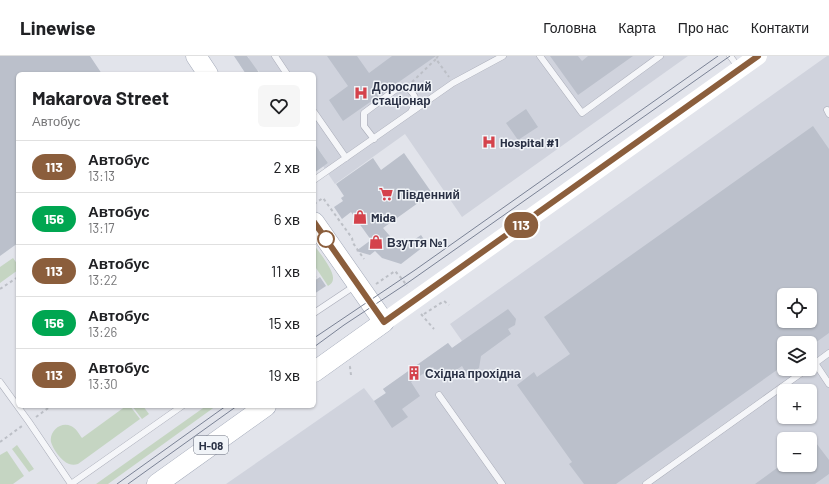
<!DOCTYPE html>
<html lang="uk">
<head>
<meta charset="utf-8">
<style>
  body { margin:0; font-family:Barlow,sans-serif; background:#f6f6f6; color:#202124; height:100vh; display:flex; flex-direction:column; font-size:15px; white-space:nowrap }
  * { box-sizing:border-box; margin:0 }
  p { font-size:13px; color:#757577 }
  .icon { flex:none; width:22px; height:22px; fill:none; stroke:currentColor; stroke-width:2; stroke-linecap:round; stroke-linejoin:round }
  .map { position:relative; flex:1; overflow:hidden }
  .details { position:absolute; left:16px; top:16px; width:300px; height:336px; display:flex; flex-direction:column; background:#fff; border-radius:6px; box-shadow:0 1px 3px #0004 }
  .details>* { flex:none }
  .badge { padding:0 8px; border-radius:13px; font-size:14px; line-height:26px }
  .buttons { position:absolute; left:777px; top:232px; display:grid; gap:8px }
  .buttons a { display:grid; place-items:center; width:40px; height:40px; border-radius:6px; background:#fff; box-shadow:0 1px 3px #0004; font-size:20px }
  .map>.badge { position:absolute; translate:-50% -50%; box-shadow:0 0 0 2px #fff }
  .round { display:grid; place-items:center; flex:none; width:42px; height:42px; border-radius:6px; background:#f6f6f6 }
  .headline { display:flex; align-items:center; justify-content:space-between; height:68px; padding:0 16px }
  h1 { font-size:19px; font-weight:700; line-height:30px }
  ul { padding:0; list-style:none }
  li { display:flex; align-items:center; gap:12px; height:52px; padding:0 16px; border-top:1px solid #e0e0e0 }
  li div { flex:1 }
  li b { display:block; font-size:15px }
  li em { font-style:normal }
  li .badge { min-width:44px; font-weight:700; text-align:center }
  header { display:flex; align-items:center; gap:24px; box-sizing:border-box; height:56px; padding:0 20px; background:#fff; border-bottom:1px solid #e0e0e0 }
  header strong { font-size:19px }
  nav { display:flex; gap:22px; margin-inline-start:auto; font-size:14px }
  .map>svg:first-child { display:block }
</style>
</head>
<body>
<header>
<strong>Linewise</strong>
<nav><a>Головна</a><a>Карта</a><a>Про нас</a><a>Контакти</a></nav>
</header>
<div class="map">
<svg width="829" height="428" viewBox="0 0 829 428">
  <rect width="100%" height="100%" fill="#e2e4eb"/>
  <path fill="#d0d3dd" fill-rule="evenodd" d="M247 0H688L462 161 405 78 335 128 323 110 328 107 319 94 314 93V18H261L258 14 252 18H246L240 9 249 2Z
    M827 0H829V428H226L364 332 374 345 386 337 383 333 448 287 452 292 462 285 450 268ZM784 239H810V265H784ZM784 287H810V313H784ZM784 335H810V361H784ZM784 383H810V409H784Z"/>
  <path fill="#c5d5c2" d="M314 189C319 196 334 214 333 223 333 226 331 228 328 230L314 209Z
    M13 202 18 209V214L0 227V211Z
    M126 350H130L140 363 78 408C75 409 72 409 69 408 61 405 53 393 51 386 49 375 61 365 71 370 76 372 79 378 82 382Z
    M132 350H143L149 358 142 363Z
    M206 350H216L108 428H96Z
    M17 389 34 413 29 416 12 393Z
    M7 395 24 420 13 428H0V399Z"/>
  <path fill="#bbc0cb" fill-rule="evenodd" d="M0 0H90L102 18H18V187L0 200Z
    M234 0H247L260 18H246Z
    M327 0H357L369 17 392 0H436L343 65 329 44 348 30Z
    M550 0H578L582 5 588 0H633L578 39Z
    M526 53 538 71 518 84 506 67Z
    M813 70 829 93V277L815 287H784V309L616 428H584L569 408 572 406 517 329 534 316 537 321 570 298 544 261ZM784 239H810V265H784Z
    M314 87 328 107 314 117Z
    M404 97 432 137 383 172 401 193 421 179 427 188 401 208 382 202 375 195 370 199 356 195 371 184 351 156 342 163 334 151 343 145 341 142 344 140 336 128 373 102 381 114Z
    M320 221 326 230 314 238V225Z
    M508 253 516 263 515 269 508 273 511 278 481 300 479 312 468 320 462 310 442 324 433 311 411 326 420 340 402 353 408 361 392 372 374 345 386 337 383 333 448 287 452 292Z
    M810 379 829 404V418L815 428H755L781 409H810Z"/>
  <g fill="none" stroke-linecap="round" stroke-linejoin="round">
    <defs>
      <path id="lane" d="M275 0 287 18
        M540 0 582 57 660 0
        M730 0 739 12
        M827 54 829 58
        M314 56 346 102
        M374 83 364 70V57L395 34 407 31C417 41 418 43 411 56
        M314 124 453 27 503 0
        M314 257 356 229
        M815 307 829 328
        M810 311 829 297
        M0 326 29 366 71 428
        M439 339 502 428
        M71 428 182 350
        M646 428 807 313"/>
      <path id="primary" d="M196 0 208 18
        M314 166 384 266 314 316
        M157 428 266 350"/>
    </defs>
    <use href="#lane" stroke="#a7aab6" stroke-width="7"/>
    <use href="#primary" stroke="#a0a7b7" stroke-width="21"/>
    <path stroke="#bcbfc6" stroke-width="2" stroke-dasharray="3 3" stroke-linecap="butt" d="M438 0 436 3 449 21
      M412 26 436 3 434 0
      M314 148 323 142 352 182 353 187 364 203
      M314 219 323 232
      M376 228 395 215 402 223 407 230
      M0 233 18 221
      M421 258 434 273
      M424 258 444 245 449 249
      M351 319 350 311 352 310
      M36 361 51 350
      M0 386 22 370"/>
    <use href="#lane" stroke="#f5f6f9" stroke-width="6"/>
    <path stroke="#fff" stroke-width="18" d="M384 266 758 0"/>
    <use href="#primary" stroke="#fff" stroke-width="20"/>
    <path stroke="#7a8295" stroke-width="1" d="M314 282 415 214 718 0
      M314 291 344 269 406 228 730 0
      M117 428 226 350
      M128 428 237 350"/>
  </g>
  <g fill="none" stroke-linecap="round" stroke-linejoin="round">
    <defs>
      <path id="line" d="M314 166 384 266 758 0"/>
    </defs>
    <use href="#line" stroke="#fff" stroke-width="9"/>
    <use href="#line" stroke="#8b5e3c" stroke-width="6"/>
  </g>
  <defs>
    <symbol id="hospital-bare" viewBox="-9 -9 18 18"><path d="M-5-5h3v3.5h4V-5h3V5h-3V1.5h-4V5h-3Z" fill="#d4424b" stroke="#f1f4f8" stroke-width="2.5" paint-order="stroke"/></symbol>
    <symbol id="supermarket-bare" viewBox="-9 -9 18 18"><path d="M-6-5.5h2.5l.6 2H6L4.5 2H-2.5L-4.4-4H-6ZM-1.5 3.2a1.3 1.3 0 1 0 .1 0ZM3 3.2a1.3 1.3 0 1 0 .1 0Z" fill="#d4424b" stroke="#f1f4f8" stroke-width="2.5" paint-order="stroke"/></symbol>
    <symbol id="shop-bare" viewBox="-9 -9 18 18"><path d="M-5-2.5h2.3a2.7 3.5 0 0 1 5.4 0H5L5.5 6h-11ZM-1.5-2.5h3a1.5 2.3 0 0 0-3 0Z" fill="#d4424b" stroke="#f1f4f8" stroke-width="2.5" paint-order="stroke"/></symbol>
    <symbol id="building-bare" viewBox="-9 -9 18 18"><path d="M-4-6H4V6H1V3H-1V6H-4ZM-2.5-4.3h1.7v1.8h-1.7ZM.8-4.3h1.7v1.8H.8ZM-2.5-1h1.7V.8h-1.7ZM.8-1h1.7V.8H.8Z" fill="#d4424b" stroke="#f1f4f8" stroke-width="2.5" paint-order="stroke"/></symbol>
  </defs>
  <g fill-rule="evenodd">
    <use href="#hospital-bare" x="351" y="27" width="20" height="20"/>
    <use href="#hospital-bare" x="479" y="76" width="20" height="20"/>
    <use href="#supermarket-bare" x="376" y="128" width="20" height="20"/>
    <use href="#shop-bare" x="350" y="151" width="20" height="20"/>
    <use href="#shop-bare" x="366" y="176" width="20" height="20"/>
    <use href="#building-bare" x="404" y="307" width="20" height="20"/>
  </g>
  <circle fill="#fff" stroke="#8b5e3c" stroke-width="2" cx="326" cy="183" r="8"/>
  <g text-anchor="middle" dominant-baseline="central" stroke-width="3" stroke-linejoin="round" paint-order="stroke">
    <rect fill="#f1f4f8" stroke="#656b7a" stroke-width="1" x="194" y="380" width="34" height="18" rx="3"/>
    <g font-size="11" font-weight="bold" fill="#293044">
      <text x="211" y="389">Н-08</text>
    </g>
    <g font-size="12" font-weight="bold" fill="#293044" stroke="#f1f4f8" text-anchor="start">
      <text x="372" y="30">Дорослий<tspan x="372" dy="14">стаціонар</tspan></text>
      <text x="500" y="86">Hospital #1</text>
      <text x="397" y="138">Південний</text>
      <text x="371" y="161">Mida</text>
      <text x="387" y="186">Взуття №1</text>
      <text x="425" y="317">Східна прохідна</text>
    </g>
  </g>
</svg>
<div class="buttons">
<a><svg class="icon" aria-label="locate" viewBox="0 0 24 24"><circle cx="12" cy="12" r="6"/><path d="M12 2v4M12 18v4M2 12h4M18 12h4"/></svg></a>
<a><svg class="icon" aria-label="layers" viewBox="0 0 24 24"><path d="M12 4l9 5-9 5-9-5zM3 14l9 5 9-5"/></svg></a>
<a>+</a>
<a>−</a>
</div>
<b class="badge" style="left:521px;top:169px;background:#8b5e3c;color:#fff">113</b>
<section class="details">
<div class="headline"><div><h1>Makarova Street</h1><p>Автобус</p></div><a class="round"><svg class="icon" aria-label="heart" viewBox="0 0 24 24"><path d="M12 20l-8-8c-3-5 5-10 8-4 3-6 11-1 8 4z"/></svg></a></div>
<ul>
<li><span class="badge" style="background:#8b5e3c;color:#fff">113</span><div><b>Автобус</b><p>13:13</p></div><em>2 хв</em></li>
<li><span class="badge" style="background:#00a651;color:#fff">156</span><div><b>Автобус</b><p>13:17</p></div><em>6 хв</em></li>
<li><span class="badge" style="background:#8b5e3c;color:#fff">113</span><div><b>Автобус</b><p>13:22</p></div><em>11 хв</em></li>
<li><span class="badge" style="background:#00a651;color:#fff">156</span><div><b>Автобус</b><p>13:26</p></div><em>15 хв</em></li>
<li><span class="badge" style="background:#8b5e3c;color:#fff">113</span><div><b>Автобус</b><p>13:30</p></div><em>19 хв</em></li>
</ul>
</section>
</div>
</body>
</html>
